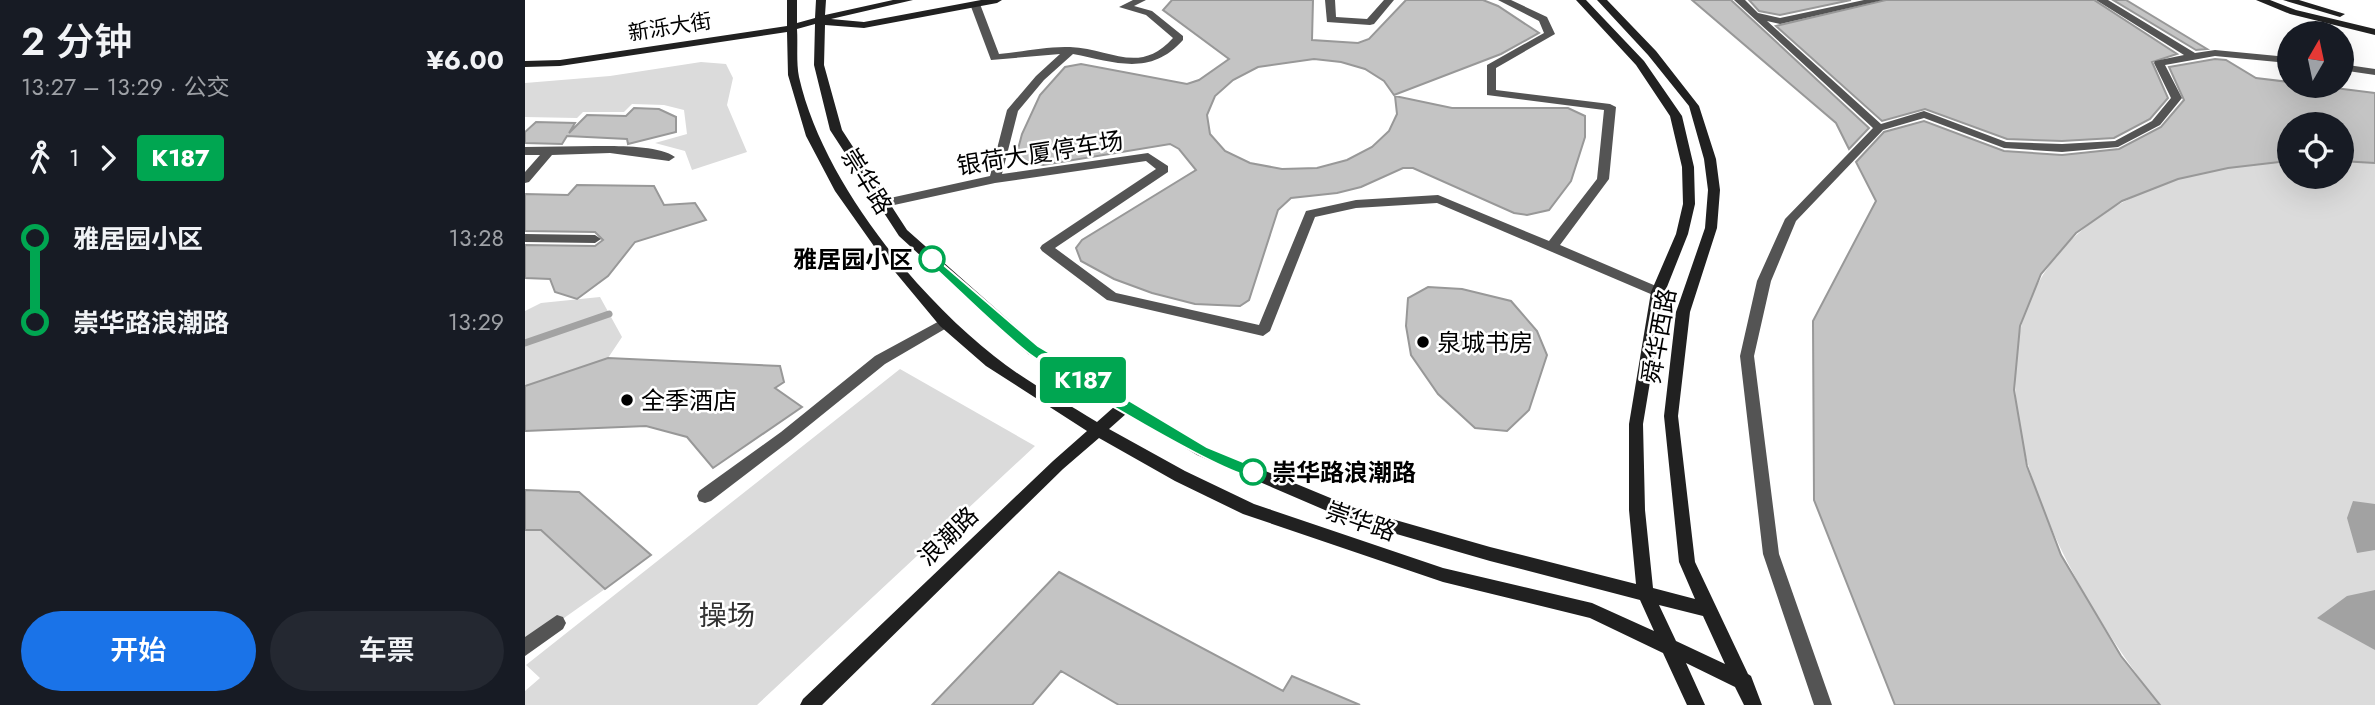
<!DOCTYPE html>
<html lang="zh">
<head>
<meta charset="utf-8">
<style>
  body { margin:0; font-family:Jost,"Noto Sans SC",sans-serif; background:#242831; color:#f1f3f6; height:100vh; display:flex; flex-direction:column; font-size:26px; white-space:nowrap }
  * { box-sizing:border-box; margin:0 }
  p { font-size:23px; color:#9ea1a6 }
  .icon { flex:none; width:38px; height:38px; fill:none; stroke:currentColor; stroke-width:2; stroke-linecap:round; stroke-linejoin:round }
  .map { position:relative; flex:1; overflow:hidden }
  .drawer { display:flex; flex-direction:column; background:#171b24; width:525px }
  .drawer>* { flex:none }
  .badge { padding:0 14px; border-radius:5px; font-size:24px; line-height:46px }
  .needle { width:46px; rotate:9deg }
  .controls { position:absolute; left:1752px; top:21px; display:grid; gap:14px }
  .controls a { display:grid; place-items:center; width:77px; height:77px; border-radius:50%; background:#171b24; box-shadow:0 7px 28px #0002; font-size:35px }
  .map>.badge { position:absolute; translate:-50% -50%; box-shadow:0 0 0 4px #fff }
  .legs { display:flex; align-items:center; gap:10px; height:77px; padding:0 21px; font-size:23px }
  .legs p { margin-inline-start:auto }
  .summary { display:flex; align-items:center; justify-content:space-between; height:119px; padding:0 21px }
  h1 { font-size:38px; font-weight:600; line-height:52px }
  .primary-button { display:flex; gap:14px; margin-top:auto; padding:14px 21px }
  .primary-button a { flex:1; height:80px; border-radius:42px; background:#1a73e8; color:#fff; font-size:28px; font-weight:600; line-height:80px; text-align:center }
  .primary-button a+a { background:#242831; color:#f1f3f6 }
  ul { padding:0 21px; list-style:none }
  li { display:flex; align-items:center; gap:24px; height:84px; font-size:26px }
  li i { display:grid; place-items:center; width:10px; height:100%; margin:0 9px; background:currentColor }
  li i::after { content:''; width:18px; height:18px; margin:-9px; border:5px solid; border-radius:50%; background:#171b24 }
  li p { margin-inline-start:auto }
  li:first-child i { background:linear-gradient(#0000 50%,currentColor 0) }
  li:last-child i { background:linear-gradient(currentColor 50%,#0000 0) }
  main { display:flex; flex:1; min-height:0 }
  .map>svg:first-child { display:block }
</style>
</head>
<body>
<main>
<section class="drawer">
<div class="summary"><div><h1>2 分钟</h1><p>13:27 – 13:29 · 公交</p></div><b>¥6.00</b></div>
<div class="legs"><svg class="icon" aria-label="walk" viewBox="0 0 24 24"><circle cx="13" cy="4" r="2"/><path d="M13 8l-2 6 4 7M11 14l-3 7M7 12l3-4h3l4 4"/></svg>1<svg class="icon" aria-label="forward" viewBox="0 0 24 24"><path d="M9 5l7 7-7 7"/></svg><b class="badge" style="background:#00a651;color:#fff">K187</b></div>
<ul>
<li><i style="color:#00a651"></i><b>雅居园小区</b><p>13:28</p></li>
<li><i style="color:#00a651"></i><b>崇华路浪潮路</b><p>13:29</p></li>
</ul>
<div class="primary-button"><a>开始</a><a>车票</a></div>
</section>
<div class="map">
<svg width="1850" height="705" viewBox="0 0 1850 705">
  <rect width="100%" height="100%" fill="#fff"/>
  <path fill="#dbdbdb" d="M176 62 201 64 208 78 202 105 222 152 167 170 160 151 130 143 162 134 159 110 139 105 107 104 99 112H58L52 118 0 117V83L85 76Z
    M1817 161 1850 163V705H1635C1535 578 1398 337 1577 215 1630 179 1700 163 1764 162V177H1816Z
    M75 297 97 337 83 358 0 386V311L16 303Z
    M375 369 510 446 232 705H0V691L15 678 1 665Z
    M0 530H16L80 589 32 623 0 638Z"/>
  <path fill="#a2a2a2" d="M1828 501 1850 504V550L1832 553 1822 518Z
    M1850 590V650L1792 618 1822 596Z"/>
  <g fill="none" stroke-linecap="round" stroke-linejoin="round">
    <path stroke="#a2a2a2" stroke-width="7" d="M0 343 84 314"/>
  </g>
  <path fill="#c4c4c4" stroke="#989898" stroke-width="2" d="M647 0H788L787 40 833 43 844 39 881 0H958L973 6 1014 33 976 54 869 95 859 81 840 69 816 62 789 59 733 67 708 80 690 96 682 115 685 134 700 151 725 163 757 169 792 168 822 160 847 147 864 131 872 114 870 96 927 108H1043L1060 116V137L1046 181 1024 210 1002 215 989 213 888 168H878L836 187 812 193 766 198 753 210 724 300 715 306 670 304 627 293 589 279 556 261 551 248 557 240 671 170 654 149 645 144 518 165 494 159 492 153 497 134 515 95 540 67 556 64 662 84 674 80 704 59 638 10Z
    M1167 0H1206L1344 128 1324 149 1311 123Z
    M1224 0H1326L1255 15 1234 11Z
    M1361 0H1569L1652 54 1627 62 1643 98 1625 119 1589 138 1537 141 1482 139 1400 109 1357 121 1251 26Z
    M1588 0H1601L1682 49 1671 50Z
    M1690 59 1701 60 1731 78 1764 82V86H1794L1850 93V163L1816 161V124H1764V161L1703 168 1653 179 1597 201 1551 233 1516 274 1495 326 1489 390 1502 466 1536 555 1596 656 1635 705H1370L1289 500 1288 321 1351 201 1331 162 1359 132 1399 121 1479 151 1537 155 1594 149 1636 127 1659 100 1644 67Z
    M109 108 134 109 151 117V132L103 144 102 139 42 136 37 144 0 143V132L11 122 50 123 44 133 62 115 101 116Z
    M52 185 129 186 139 205 170 203 181 220 110 242 83 276 52 299 30 292 25 279 0 278V245L70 246 78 240 70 232 0 231V194L43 195Z
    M903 287 937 289 986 301 1012 331 1022 355 1004 410 982 431 950 428 913 394 886 355 881 326 883 298Z
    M83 358 255 366 259 382 250 388 277 407 188 468 162 437 121 426 0 431V386Z
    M0 490 54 492 126 555 80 589 16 530H0Z
    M534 572 758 691 767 676 835 705H594L536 671 507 705H407Z"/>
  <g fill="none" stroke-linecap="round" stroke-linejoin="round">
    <path fill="#545454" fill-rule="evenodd" d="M608 0H621L609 6 627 11 658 36V40C625 77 590 62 548 54L519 80 493 111 477 174 623 153 643 166V172L530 248 591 293 734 325 781 211 831 200 913 195 1024 241 1072 179 1079 110 962 95V65L1019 33 1014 21 973 0H986L1022 17 1030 34 971 68V90L1085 104 1091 107 1084 179 1035 245 1138 289 1140 292 1133 297 1128 295 912 203 831 208 790 217 745 331 738 336 582 300 517 251 515 248 517 245 631 169 621 161 470 183 360 207 356 206 354 203 356 200 465 176 482 110 511 76 535 54 466 60 445 4 447 2 455 4 474 54C497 52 522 46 545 47 585 48 614 76 648 38L621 15 594 7Z
      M800 0H810L811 17 842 19 859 0H869L849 24 845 25 802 22Z
      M70 146C91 146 134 145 150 157L144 161 85 153 27 155 4 182 0 183V172L15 155H0V147Z
      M0 234 70 235 76 239 70 243 0 242Z
      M420 318 427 323 425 326 360 364 266 440 186 501 180 503 174 501 172 496 174 491 256 432 350 356Z
      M32 615 38 617 41 623 38 629 0 656V637Z"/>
    <path fill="#545454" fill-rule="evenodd" d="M1209 0H1220L1233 13 1255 18 1339 0H1358L1255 24 1242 21 1356 124 1399 111 1481 142 1537 144 1590 141 1627 121 1646 98 1629 63 1630 61 1659 55 1571 0H1583L1670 53 1690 50 1764 57V63L1690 56 1640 65 1657 98 1635 125 1593 147 1537 152 1479 148 1399 118 1358 130 1271 221 1246 281 1229 356 1254 554 1307 705H1289L1238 554 1215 356 1232 281 1260 219 1348 128Z
      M1816 64 1850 69V75L1816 70Z"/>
    <path fill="#212121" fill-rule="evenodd" d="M262 0H272V23L290 18 291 0H301L300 15 368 0H388L306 19 339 22 456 0H477L472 3 339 28 300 25 299 65 317 130 382 230 513 346 682 447 832 509 965 547 1111 584 1104 510V424L1126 292 1151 234 1158 204 1157 167 1145 116 1111 65 1051 0H1061L1119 61 1157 116 1169 167 1170 204 1163 234 1140 292 1118 424 1120 510 1128 588 1170 599 1154 562 1139 416 1151 312 1180 228 1183 190 1179 159 1164 106 1123 55 1072 0H1082L1131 51 1174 106 1191 159 1195 190 1192 228 1165 312 1153 416 1170 562 1223 674 1226 676 1237 705H1219L1210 687 1161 663 1180 705H1162L1138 653 1065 618 918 582 718 514 650 481 574 438 538 469 297 705H275L278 699 528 461 562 431 461 366 415 326 351 249 310 191 281 136 263 75 262 32 35 66 0 67V61L35 60 262 26ZM290 24 289 65 305 130 374 236 503 354 590 406 572 422C538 401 500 381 469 356 388 292 297 179 274 77 271 62 273 45 272 29ZM602 413 672 455 823 520 965 561 1115 600 1129 631 1067 603 918 568 729 504 660 471 584 429ZM1134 605 1178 616 1200 664 1151 641Z
      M1731 0H1745L1771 10 1850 29V35L1765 14Z
      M1758 0H1774L1820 14 1815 17Z"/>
  </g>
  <path fill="#00a651" stroke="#fff" stroke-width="2" d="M407 255 513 346 682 447 733 468V477C712 484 529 373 503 353 468 325 436 292 403 262L401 259Z"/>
  <g fill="#fff" stroke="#00a651" stroke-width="3.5">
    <circle cx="407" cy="259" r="12"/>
    <circle cx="728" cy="472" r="12"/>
  </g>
  <g fill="#000" stroke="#fff" stroke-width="2.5">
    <circle cx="898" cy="342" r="7"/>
    <circle cx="102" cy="400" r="7"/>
  </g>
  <g text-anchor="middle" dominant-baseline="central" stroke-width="5" stroke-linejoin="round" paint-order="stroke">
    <g font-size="21" fill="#000" stroke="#fff">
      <text transform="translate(145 27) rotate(-9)">新泺大街</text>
    </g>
    <g font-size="24" fill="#000" stroke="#fff">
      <text transform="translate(515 153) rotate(-9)">银荷大厦停车场</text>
      <text transform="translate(342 181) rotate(58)">崇华路</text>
      <text transform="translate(1134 336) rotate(-80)">舜华西路</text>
      <text transform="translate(836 521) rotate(19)">崇华路</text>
      <text transform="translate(423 536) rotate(-44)">浪潮路</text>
    </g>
    <g font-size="24" font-weight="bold" fill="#000" stroke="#fff" text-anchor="end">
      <text x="388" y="259">雅居园小区</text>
      <text x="747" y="472" text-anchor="start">崇华路浪潮路</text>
    </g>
    <g font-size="24" fill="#000" stroke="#fff" text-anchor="start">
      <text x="912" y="342">泉城书房</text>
      <text x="116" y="400">全季酒店</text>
    </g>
    <g font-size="28" fill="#323232" stroke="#fff">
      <text x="202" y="615">操场</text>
    </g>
  </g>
</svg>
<div class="controls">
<a><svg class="needle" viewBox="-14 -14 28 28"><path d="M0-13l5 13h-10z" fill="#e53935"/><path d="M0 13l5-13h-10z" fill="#9ea1a6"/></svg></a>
<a><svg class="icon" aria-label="locate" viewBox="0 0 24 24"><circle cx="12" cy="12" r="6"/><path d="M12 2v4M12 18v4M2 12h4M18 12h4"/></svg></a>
</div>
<b class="badge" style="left:558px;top:380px;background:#00a651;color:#fff">K187</b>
</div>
</main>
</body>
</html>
